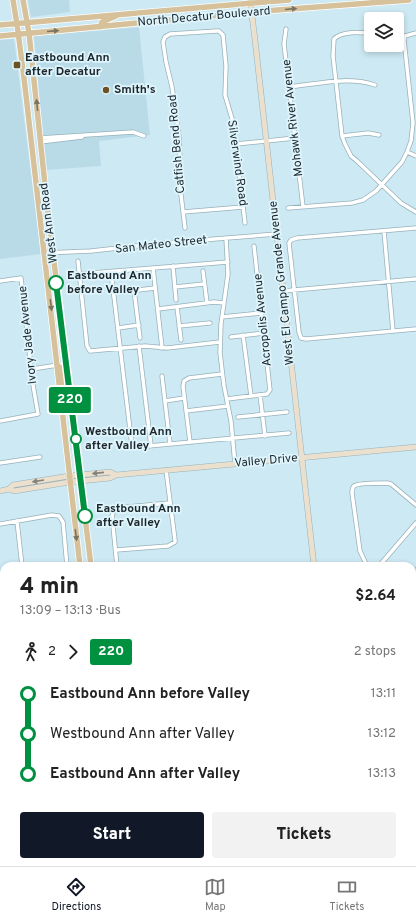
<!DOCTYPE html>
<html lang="en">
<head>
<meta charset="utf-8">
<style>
  body { margin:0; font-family:Overpass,sans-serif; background:#f2f2f2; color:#222; height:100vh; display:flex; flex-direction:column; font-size:15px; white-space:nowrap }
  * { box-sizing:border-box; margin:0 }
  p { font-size:13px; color:#767676 }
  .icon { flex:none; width:22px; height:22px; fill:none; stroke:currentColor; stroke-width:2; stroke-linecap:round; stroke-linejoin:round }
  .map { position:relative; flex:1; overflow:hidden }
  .details { position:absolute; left:0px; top:562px; width:416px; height:304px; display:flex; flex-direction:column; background:#fff; border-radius:12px 12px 0 0; box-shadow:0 2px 6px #0003 }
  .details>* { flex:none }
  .badge { padding:0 8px; border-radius:3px; font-size:14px; line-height:26px }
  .controls { position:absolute; left:364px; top:12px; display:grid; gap:8px }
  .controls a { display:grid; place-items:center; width:40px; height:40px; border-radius:4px; background:#fff; box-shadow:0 2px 6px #0003; font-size:20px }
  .map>.badge { position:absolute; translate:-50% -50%; box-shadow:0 0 0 2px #fff }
  .legs { display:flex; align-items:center; gap:6px; height:44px; padding:0 20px; font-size:13px }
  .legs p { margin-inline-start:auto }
  .summary { display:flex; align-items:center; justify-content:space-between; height:68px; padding:0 20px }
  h1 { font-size:22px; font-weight:800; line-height:30px }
  .action { display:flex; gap:8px; margin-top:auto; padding:8px 20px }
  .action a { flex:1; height:46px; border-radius:4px; background:#111827; color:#fff; font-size:16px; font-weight:800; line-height:46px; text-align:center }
  .action a+a { background:#f2f2f2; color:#222 }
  ul { padding:0 20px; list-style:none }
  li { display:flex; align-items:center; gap:14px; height:40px; font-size:15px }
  li i { display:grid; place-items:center; width:6px; height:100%; margin:0 5px; background:currentColor }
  li i::after { content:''; width:10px; height:10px; margin:-5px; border:3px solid; border-radius:50%; background:#fff }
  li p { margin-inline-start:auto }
  li:first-child i { background:linear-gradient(#0000 50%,currentColor 0) }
  li:last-child i { background:linear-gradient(currentColor 50%,#0000 0) }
  .dock { display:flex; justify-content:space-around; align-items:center; height:56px; border-top:1px solid #e0e0e0; background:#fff; font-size:11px; color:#767676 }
  .dock a { display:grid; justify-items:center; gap:2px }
  .dock .active { color:#111827 }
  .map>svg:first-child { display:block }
</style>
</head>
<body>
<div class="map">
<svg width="416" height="866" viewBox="0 0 416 866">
  <rect width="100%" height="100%" fill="#cde9f3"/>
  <path fill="#b9dbe8" d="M28 0H69L70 12 31 17Z
    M139 27 150 135 99 141 101 166 46 170 34 36Z
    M14 39 41 254 0 259V40Z
    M129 862H232L233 866H129Z"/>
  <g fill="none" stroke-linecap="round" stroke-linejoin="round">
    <path stroke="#79c1d9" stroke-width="1" d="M412 572 416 567
      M241 862V866"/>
    <defs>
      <path id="street" d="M286 29 284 44 303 207
        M370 34C360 32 342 31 334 39L333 56 336 82 342 136 345 144 351 156 357 161 401 203 416 212
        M289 87C317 84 348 76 375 85
        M342 136 368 133 379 135
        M40 138 133 132 144 136
        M40 142 82 137
        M236 144 295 138
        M407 152 416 156
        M288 208 352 203 363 200 376 191 402 162 407 152 411 141 413 123 404 40 405 36 416 33
        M183 212 243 207
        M185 228 179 178 180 158 179 137 172 87 166 62 163 42 165 37 170 34 217 31H219L223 35 226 66 225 95 233 122 245 223
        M416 228 297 238 291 240 289 243 299 332 301 338 306 339 416 329
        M384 231 393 331
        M226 238 228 274 221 324 220 353 224 386 231 421 235 464
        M44 253 91 251 164 243 277 234
        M78 261 87 346 90 351 145 346 167 348 220 342
        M173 266 176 300
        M153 268 162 348
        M203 271 207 303
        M111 272 132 446 138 447 289 433
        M79 274 228 262
        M0 281 21 278 33 385 38 414 0 421
        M175 287 204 284
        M134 290 140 338
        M283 291 416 279
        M122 292 155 288
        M177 307 181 340
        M158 309 214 302 224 303
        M222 317 262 313
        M179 326 210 323
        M118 328 139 325
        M243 335 251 396
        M231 337 264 333
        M139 346 151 446
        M32 369 58 365
        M162 376 170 444
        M260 395 265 436
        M227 399 267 394 270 390 254 246
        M165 401 184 398
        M186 411 228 406
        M238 417 287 412
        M190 442 183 386 184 381 189 378 222 374
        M0 463 40 457
        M17 521 22 566
        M0 524 52 515 59 516 63 522 67 566
        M116 550 168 546 175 542V540L166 470
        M117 566 112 516 115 508 170 503
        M367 566 360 551 352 493C352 490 352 488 354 486 357 483 382 483 387 483L391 484 416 505
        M379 566 416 523
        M412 629 416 624
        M412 642 416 645
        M412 675H416
        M0 700 4 699
        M412 725 416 726
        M0 801 4 800
        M1 833 4 858
        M4 862 5 866
        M47 862V866
        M89 862 90 866
        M297 862V866
        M394 862V866"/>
      <path id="secondary" d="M250 0 255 40 314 566
        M9 489 13 485 69 476 110 472 116 475
        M0 491 9 489 14 491 70 482 110 478 116 475 416 447
        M347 862V866"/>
      <path id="primary" d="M13 0 17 24 24 78 80 566
        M23 0 29 33 47 204 91 566
        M0 25 289 0
        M100 27 102 22 116 16
        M0 36 252 12 409 0
        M58 366 61 368 65 388 69 389
        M115 862V866
        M125 862 126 866"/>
    </defs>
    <use href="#street" stroke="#97b1ba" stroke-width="5"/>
    <use href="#secondary" stroke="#97b1ba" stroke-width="6"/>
    <use href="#primary" stroke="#fff" stroke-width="7"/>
    <use href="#street" stroke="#fff" stroke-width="3.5"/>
    <use href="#secondary" stroke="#ebe0cd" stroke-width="5"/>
    <use href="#primary" stroke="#d6c19b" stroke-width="5.5"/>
  </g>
  <defs><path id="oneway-solid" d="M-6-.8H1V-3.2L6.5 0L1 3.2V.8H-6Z"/></defs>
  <g fill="#7a7463">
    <use href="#oneway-solid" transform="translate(291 9) rotate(-5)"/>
    <use href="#oneway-solid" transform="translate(53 31) rotate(-5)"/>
    <use href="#oneway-solid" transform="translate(37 105) rotate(-95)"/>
    <use href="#oneway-solid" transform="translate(51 305) rotate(83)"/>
    <use href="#oneway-solid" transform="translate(76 535) rotate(83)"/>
  </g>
  <g fill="#84847c">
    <use href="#oneway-solid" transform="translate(98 473) rotate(174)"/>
    <use href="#oneway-solid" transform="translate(38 481) rotate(171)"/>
  </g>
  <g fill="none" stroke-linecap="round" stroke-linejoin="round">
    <defs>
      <path id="line-1" d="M56 283 85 516"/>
    </defs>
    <use href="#line-1" stroke="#fff" stroke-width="9"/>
    <use href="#line-1" stroke="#009140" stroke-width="6"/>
  </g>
  <g fill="#6b5223" stroke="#dff5fd" stroke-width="1.5">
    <rect x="13" y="61" width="8" height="8" rx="2"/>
    <circle cx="106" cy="90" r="4"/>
  </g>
  <g fill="#fff" stroke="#009140" stroke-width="2">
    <circle cx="56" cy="283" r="7"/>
    <circle cx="76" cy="439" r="5"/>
    <circle cx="85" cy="516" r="7"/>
  </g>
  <g text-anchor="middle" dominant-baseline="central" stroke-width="3.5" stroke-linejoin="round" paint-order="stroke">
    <g font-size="12" fill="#1d272b" stroke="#dff5fd">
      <text transform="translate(204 17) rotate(-5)">North Decatur Boulevard</text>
      <text transform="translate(293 118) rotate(-96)">Mohawk River Avenue</text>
      <text transform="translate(177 144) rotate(-95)">Catfish Bend Road</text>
      <text transform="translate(237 163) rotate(82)">Silverwind Road</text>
      <text transform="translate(49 223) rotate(-97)">West Ann Road</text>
      <text transform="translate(161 245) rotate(-6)">San Mateo Street</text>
      <text transform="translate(282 283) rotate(-96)">West El Campo Grande Avenue</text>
      <text transform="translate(263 320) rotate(-96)">Acropolis Avenue</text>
      <text transform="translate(28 335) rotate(-96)">Ivory Jade Avenue</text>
      <text transform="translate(266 461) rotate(-5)">Valley Drive</text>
    </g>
    <g font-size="12" font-weight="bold" fill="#1d272b" stroke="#dff5fd" text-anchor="start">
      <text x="25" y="58">Eastbound Ann<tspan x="25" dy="14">after Decatur</tspan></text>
      <text x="114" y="90">Smith's</text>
    </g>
    <g font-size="12" font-weight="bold" fill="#1d272b" stroke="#dff5fd" text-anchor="start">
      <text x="67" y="276">Eastbound Ann<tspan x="67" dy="14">before Valley</tspan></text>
      <text x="85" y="432">Westbound Ann<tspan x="85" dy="14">after Valley</tspan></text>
      <text x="96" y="509">Eastbound Ann<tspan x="96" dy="14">after Valley</tspan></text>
    </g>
  </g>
</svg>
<div class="controls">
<a><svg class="icon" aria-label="layers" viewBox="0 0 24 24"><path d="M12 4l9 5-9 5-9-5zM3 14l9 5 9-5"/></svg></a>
</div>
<b class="badge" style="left:70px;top:400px;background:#009140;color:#fff">220</b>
<section class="details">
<div class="summary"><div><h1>4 min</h1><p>13:09 – 13:13 · Bus</p></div><b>$2.64</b></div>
<div class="legs"><svg class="icon" aria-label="walk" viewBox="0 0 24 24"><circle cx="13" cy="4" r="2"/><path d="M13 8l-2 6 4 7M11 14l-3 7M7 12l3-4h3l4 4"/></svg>2<svg class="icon" aria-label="forward" viewBox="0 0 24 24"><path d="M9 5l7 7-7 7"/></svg><b class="badge" style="background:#009140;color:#fff">220</b><p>2 stops</p></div>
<ul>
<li><i style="color:#009140"></i><b>Eastbound Ann before Valley</b><p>13:11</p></li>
<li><i style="color:#009140"></i><span>Westbound Ann after Valley</span><p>13:12</p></li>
<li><i style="color:#009140"></i><b>Eastbound Ann after Valley</b><p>13:13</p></li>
</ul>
<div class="action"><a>Start</a><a>Tickets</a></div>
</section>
</div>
<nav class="dock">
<a class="active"><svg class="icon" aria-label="directions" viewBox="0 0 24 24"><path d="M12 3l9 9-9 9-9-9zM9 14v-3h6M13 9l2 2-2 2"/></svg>Directions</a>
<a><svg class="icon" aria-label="map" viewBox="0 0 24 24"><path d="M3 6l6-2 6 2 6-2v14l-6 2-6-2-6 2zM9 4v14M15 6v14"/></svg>Map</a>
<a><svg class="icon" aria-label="tickets" viewBox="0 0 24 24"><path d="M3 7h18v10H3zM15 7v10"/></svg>Tickets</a>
</nav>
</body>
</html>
